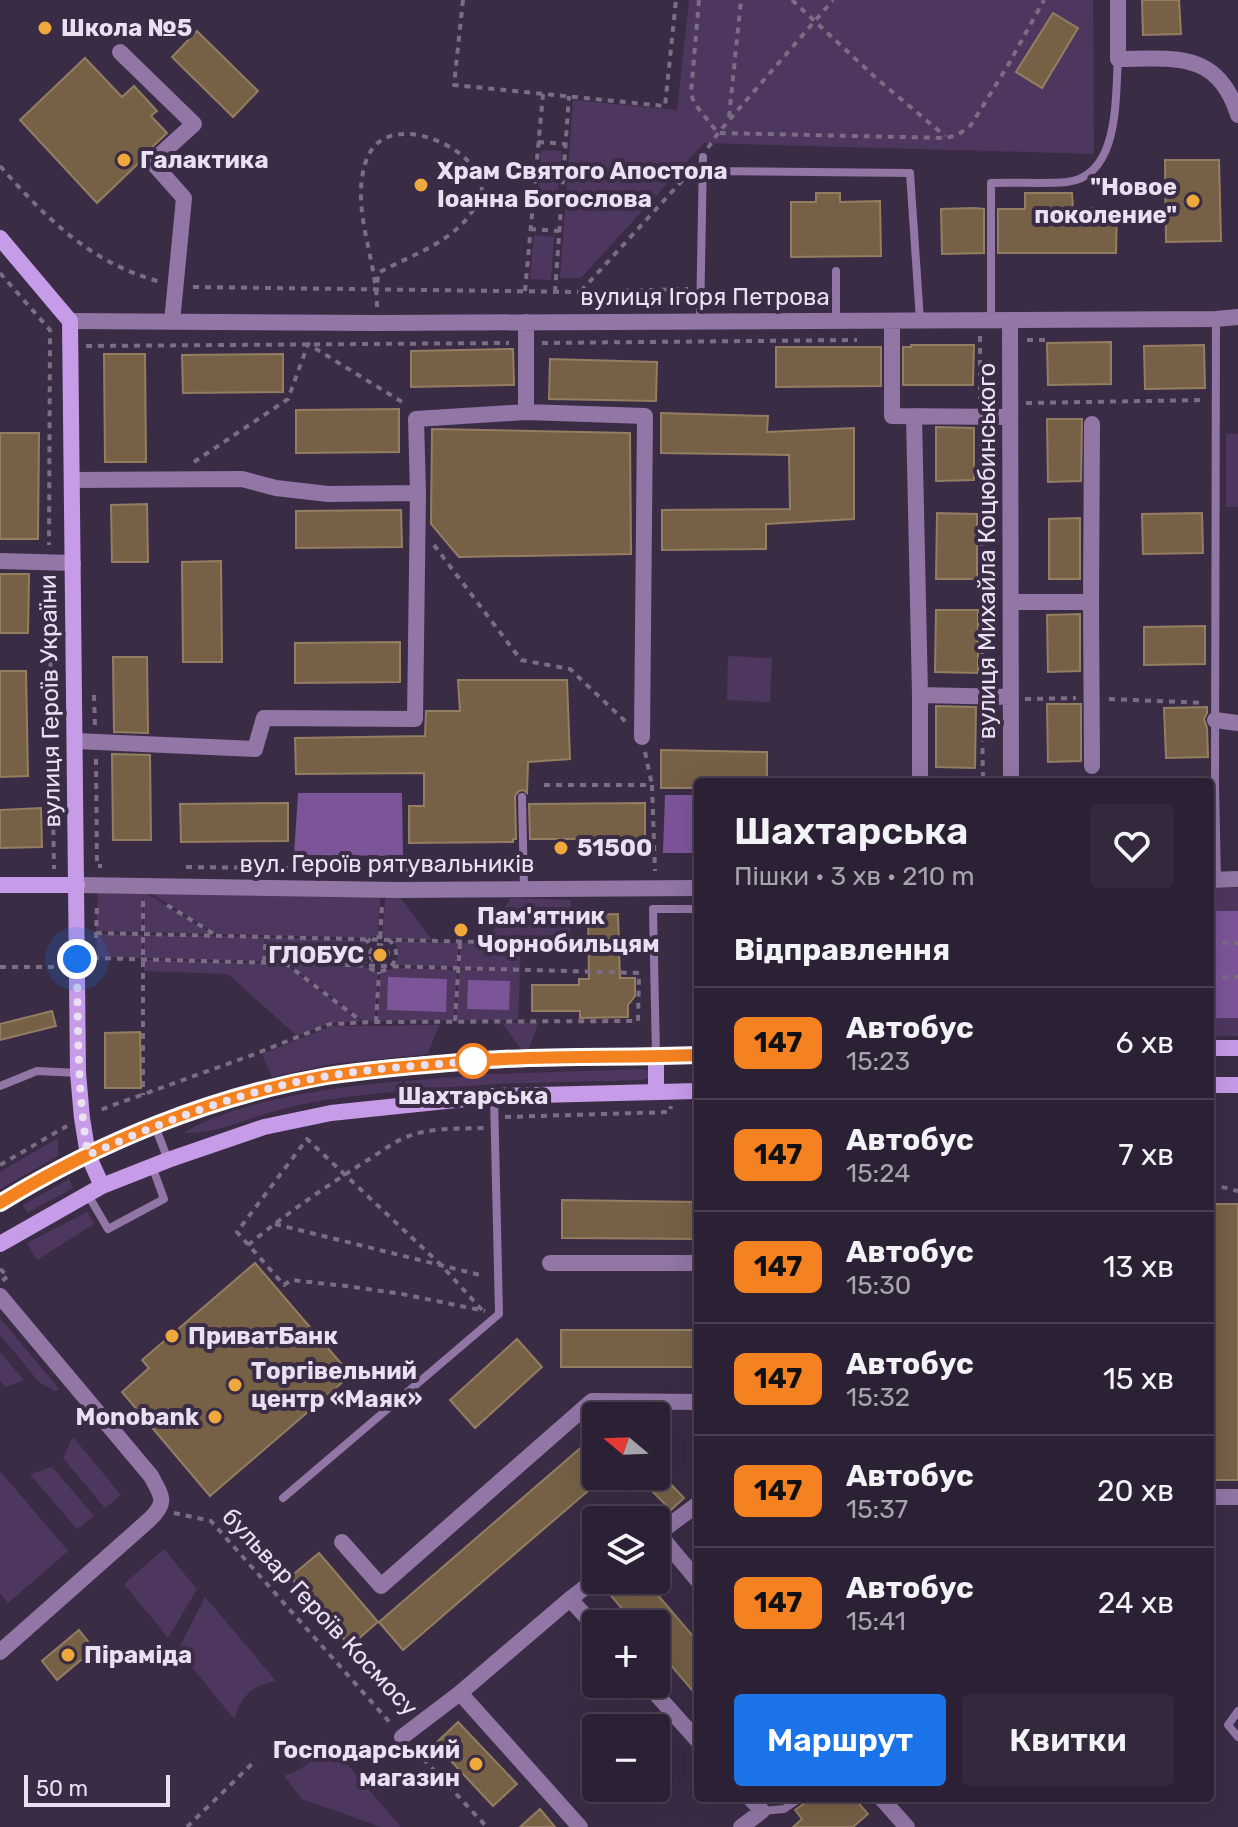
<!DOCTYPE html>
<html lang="uk">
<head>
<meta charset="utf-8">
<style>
  body { margin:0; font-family:Rubik,sans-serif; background:#34293c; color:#f1f3f6; height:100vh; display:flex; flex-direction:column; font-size:30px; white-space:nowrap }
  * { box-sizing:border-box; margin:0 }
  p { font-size:26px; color:#a6a3ac }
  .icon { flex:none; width:44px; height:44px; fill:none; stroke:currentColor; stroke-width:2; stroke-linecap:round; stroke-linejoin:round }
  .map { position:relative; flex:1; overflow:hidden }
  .details { position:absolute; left:694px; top:778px; width:520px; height:1024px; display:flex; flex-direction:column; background:#2c2134; border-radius:8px; box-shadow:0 8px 32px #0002,0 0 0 2px #483e4f }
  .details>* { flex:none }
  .badge { padding:0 16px; border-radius:12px; font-size:28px; line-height:52px }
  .needle { width:52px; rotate:289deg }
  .fabs { position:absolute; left:582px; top:1402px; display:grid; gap:16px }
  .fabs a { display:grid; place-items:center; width:88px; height:88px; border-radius:8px; background:#2c2134; box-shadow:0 8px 32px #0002,0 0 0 2px #483e4f; font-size:40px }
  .scale { position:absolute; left:24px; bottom:20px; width:146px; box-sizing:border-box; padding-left:8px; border:4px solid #e9e0f1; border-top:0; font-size:22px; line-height:28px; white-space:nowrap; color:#e9e0f1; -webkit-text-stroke:6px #3a2c45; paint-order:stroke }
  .you { position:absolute; width:40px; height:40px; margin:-20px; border:6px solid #fff; border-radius:50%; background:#1a73e8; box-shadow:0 0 0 12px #1a73e833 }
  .map>.badge { position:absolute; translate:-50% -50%; box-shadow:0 0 0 4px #fff }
  h2 { padding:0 40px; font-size:30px; line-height:72px }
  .round { display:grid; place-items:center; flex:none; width:84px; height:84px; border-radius:8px; background:#34293c }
  .headline { display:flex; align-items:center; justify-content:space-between; height:136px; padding:0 40px }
  h1 { font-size:38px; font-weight:600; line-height:60px }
  .cta { display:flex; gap:16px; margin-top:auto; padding:16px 40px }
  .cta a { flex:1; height:92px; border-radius:8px; background:#1a73e8; color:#fff; font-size:32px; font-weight:600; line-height:92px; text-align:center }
  .cta a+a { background:#34293c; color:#f1f3f6 }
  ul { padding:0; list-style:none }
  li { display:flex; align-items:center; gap:24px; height:112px; padding:0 40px; border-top:2px solid #483e4f }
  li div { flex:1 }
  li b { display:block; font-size:30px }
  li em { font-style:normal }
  li .badge { min-width:88px; font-weight:700; text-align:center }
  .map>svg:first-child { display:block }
</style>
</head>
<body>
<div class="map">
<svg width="1238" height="1827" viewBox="0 0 1238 1827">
  <rect width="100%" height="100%" fill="#3a2c45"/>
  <path fill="#4d375f" d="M689 0H1093L1094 154 704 143 581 278H560L573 100 677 110Z
    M541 150 562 151 558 193 538 192Z
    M534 235 554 237 551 280 530 279Z
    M1226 434H1238V507H1226Z
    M728 656 772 658 770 702 727 700Z
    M1210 888H1238V1036H1210Z
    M144 889 381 892 378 935 368 938 216 934Z
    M98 890 144 892 213 934 144 932V893L142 932 96 931Z
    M386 893H397L432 940 391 939 382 936Z
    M510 898 571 900 570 941H489Z
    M97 934 142 935V958L96 957Z
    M144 935 265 937 264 957 267 937 366 941 360 952 363 964 144 958Z
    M393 941 459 943 457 967 394 965C400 956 399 949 393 941Z
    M461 943 521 944 518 1020H456L459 970H498L459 968Z
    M144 960 285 964 361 1021 330 1023 297 1036 228 974 144 971Z
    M288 964 364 966 368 970 378 973 375 1021H363Z
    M394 968 457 970 454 1020 377 1021 380 974Z
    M502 1023H538L529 1049H521Z
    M439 1025 428 1054 332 1064 272 1077 262 1054 332 1026Z
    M642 1069 651 1071V1077L642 1080 494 1084 405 1091V1081L494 1074Z
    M402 1081 403 1091C361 1095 319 1099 279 1110 248 1118 215 1134 183 1133 240 1099 336 1087 402 1081Z
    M58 1138V1156L0 1189V1172Z
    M69 1179 73 1188 27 1213 23 1205Z
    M87 1212 94 1224 37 1260 27 1243Z
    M0 1318 59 1389 55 1391 39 1382 0 1335Z
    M0 1352 24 1380 5 1387 0 1381Z
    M73 1437 121 1495 105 1508 63 1458Z
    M52 1467 94 1516 77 1529 30 1474Z
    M0 1471 68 1551 8 1603 0 1593Z
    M164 1549 197 1589 168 1638 124 1584Z
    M205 1597 276 1681C250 1687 243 1694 234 1719L178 1650Z
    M325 1739 401 1827H381L302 1799 284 1776C305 1768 317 1760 325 1739Z"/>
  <path fill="#7c5599" d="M298 793H402L403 856 294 855Z
    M665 795H698V853H663Z
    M1210 911H1238V1018H1210Z
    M388 977 447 979 446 1012 387 1010Z
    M468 980 510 981 509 1010 467 1009Z"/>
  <path fill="#766147" stroke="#937e62" stroke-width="2" d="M1142 0H1179L1181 34 1143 35Z
    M1053 13 1078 28 1042 88 1016 72Z
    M197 31 258 91 233 117 172 57Z
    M85 58 122 97 134 86 157 111 151 116 167 133 145 154 141 161 97 203 20 120Z
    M1165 160H1219L1221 241 1166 242Z
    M816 193H840V202L880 201 881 256 791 257V202H816Z
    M1025 193H1072L1073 208 1117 209 1116 253H998V209H1025Z
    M974 208 984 209V253L942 254 941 209Z
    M1111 342V384L1048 385 1047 343Z
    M911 345H974L973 385H903V347H911Z
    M1204 345 1205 388 1145 389 1144 346Z
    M776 347H881V386L776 387Z
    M513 349 514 385 411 387V351Z
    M104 354H145L146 462H105Z
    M283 354V392L183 393 182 355Z
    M550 359 657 362 656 401 549 399Z
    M399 409V452L296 453V410Z
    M661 413 768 416 767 432 854 428V519L766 524V549L662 550V510L790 509 789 455 661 453Z
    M1047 419H1082L1081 481 1048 482Z
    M936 427 974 428V480L936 481Z
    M432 429 630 433 631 554 459 557 431 524Z
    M0 433H39L38 539H0Z
    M147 504 148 562H112L111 505Z
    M401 510 402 547 296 548V511Z
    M937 513 977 514V579H936Z
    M1202 513 1203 553 1143 554 1142 514Z
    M1080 518V579H1049V519Z
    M221 561 222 662H183L182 562Z
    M0 574H29L28 633H0Z
    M936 610H978V673L935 672Z
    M1080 614V671L1048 672 1047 615Z
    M1205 626V664L1144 665V627Z
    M400 642V682L295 683V643Z
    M113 657H147L148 733 114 732Z
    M0 671H26L28 776 0 777Z
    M458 680H567L570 759 528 762 527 793 523 790 519 791 515 796 516 839H513V842L409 843V806H424V773L296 774 295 738 425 736 426 711H460Z
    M1047 704H1081V761L1048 762Z
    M936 706 976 707 975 768 936 767Z
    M1207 707V713L1204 719 1207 728 1208 757 1166 758 1164 708Z
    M661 750 767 752V782H698V788H661Z
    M112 754 150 755 151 840H113Z
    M288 803V841L181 842 180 804Z
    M645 803V839H530L529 804Z
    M41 808 42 847 0 848V810Z
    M618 914 620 978H635V996L628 1005V1017L580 1018V1011H532V985H579V979H589L588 915Z
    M52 1011 56 1026 0 1040V1024Z
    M140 1032 141 1088H105V1033Z
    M562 1200 698 1202V1239L562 1238Z
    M1210 1204H1238V1480H1210Z
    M255 1263 351 1375 210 1496 122 1392 149 1368 142 1360Z
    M561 1330H698V1367H561Z
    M517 1339 542 1367 475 1428 450 1400Z
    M584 1445 596 1459V1484L403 1650 379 1622Z
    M662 1475 684 1498 671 1510 649 1488Z
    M319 1553 378 1622 350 1646 290 1577Z
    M622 1580H645L698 1642V1697L656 1648V1624H635L608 1592Z
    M79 1630 94 1649 57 1680 42 1661Z
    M458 1722 517 1784 493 1806 435 1744Z
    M807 1798H854L868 1814 853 1827H793L802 1819 795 1810 805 1803Z
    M540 1809 555 1827H520Z"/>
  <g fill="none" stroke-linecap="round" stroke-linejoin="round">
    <path stroke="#7b6e84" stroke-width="4" stroke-dasharray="6 6" stroke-linecap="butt" d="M463 0 454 85 665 106 676 0
      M699 0 691 93 694 103 718 133 947 138 959 134 971 125 1007 67 1044 0
      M792 0 876 78 945 136
      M729 117 741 0
      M538 142 566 144
      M708 148 718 133 833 0
      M0 166C47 219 90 263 161 282
      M533 197 562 199
      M530 229 559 231
      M0 273 50 330 49 545
      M193 287 580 292 688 289
      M525 291 543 94
      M581 291 691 171
      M555 292 569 96
      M377 307C377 259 350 209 366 161 381 116 443 135 468 161 474 166 480 172 482 180 484 195 472 214 462 224 438 248 407 257 378 273L377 290
      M980 336V399
      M1027 340H1047
      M542 343 857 340
      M86 346 509 343
      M1026 403 1205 400
      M981 432 982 679
      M194 462 288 399 308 344 407 405
      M434 545 521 660 570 669 626 722
      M49 577 54 869
      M94 695 95 726
      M1025 699 1076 698
      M1109 699 1204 703
      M982 712 983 782
      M645 752 652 785
      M96 759 97 866H102
      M544 785H652L655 871
      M186 867 462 870
      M143 901V1095
      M167 905 214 934
      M96 933 569 944
      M362 954a17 17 0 1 1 34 0a17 17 0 1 1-34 0Z
      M380 937 382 907
      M96 938 97 903
      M1210 943H1238
      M370 954a9 9 0 1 1 18 0a9 9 0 1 1-18 0Z
      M93 958 639 973 638 1021 376 1022 330 1024 255 1054 97 1111
      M264 962 266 936
      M285 963 361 1021
      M0 967H52L61 964
      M1210 977H1238
      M455 1021 460 942
      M376 1022 379 972
      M505 1117 670 1112 671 1106
      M0 1165 67 1126
      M1210 1184 1238 1191
      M275 1224 484 1276
      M248 1245C286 1214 325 1187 366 1161 380 1153 394 1141 409 1136 432 1127 460 1129 484 1128
      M0 1269 8 1276 2 1281
      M482 1310 441 1265 307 1139 237 1232 284 1285 291 1280 346 1286 402 1294 485 1311
      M174 1513 211 1521 393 1726
      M415 1750 486 1826 484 1827
      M187 1827 256 1760"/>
    <path stroke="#9176a6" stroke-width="8" d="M703 171 910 173 920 320
      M1216 319 1215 785 1217 879
      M991 320V183C1016 182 1042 184 1067 182 1120 176 1115 98 1118 60
      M700 321 703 157
      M836 321V271
      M522 797 524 889
      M656 1056 653 909H698
      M0 1086 37 1071 78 1073
      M155 1126 168 1160
      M88 1195 108 1229 164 1199 152 1166
      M283 1498 499 1314 494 1096
      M1238 1711 1228 1725 1238 1737
      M762 1811 784 1809 800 1798"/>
    <path stroke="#9176a6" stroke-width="16" d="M1118 0V59C1174 59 1218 50 1238 115
      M120 52 194 124 152 162 184 198 172 322
      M1010 320 1011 782
      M70 321 377 323 1216 319 1238 317
      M892 321V416L1010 417
      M526 322V412L645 416 642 737
      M914 416 920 695 1011 697
      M72 480 242 479 276 488 328 494 418 493 415 719 264 718 255 749 75 741
      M418 493 416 419 526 412
      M0 561 73 563
      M1011 602H1091L1092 766
      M1091 602 1092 424
      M920 695V782
      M1215 720 1238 723
      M1210 880 1238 879
      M77 885 397 890 698 888
      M550 1263H698
      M0 1296 151 1476C162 1497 168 1502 149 1520L0 1652
      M1210 1497H1238
      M658 1533 698 1581
      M656 1535 698 1504
      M342 1542 381 1586 592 1401 698 1402
      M570 1599 596 1628
      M647 1684 698 1741
      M460 1693 580 1827
      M402 1737 460 1693 570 1599 596 1579
      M881 1798 907 1827
      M741 1827 762 1811 750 1798"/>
    <path stroke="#c69be8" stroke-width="16" d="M0 238 70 321 78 1073 82 1118 88 1155 102 1186
      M0 885H77
      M1210 1048H1238
      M656 1056V1091
      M1210 1085H1238
      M0 1203C101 1143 211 1096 327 1076 450 1056 575 1059 698 1055
      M0 1244 102 1186 168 1160 264 1127 331 1113 494 1096 698 1091"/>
  </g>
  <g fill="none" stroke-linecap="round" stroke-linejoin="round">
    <defs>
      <path id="line" d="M0 1203C99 1142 212 1096 327 1076 379 1068 433 1064 485 1060 556 1055 627 1058 698 1055"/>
    </defs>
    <use href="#line" stroke="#fff" stroke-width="18"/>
    <use href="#line" stroke="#f58220" stroke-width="12"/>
    <path stroke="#e9e0f1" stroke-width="8" stroke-dasharray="0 14.4" d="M77 959C78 1025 77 1090 88 1155 164 1121 244 1090 328 1076 380 1067 434 1065 487 1060L473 1061"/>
  </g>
  <g fill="#eea83c" stroke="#3a2c45" stroke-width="3">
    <circle cx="45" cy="28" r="8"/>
    <circle cx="124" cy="160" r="8"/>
    <circle cx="421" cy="185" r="8"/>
    <circle cx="1193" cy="201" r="8"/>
    <circle cx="561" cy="848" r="8"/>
    <circle cx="461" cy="930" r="8"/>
    <circle cx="380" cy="955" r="8"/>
    <circle cx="172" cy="1336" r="8"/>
    <circle cx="235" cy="1385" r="8"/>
    <circle cx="215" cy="1417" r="8"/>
    <circle cx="68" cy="1655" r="8"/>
    <circle cx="476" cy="1764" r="8"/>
  </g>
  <circle fill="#fff" stroke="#f58220" stroke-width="4" cx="473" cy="1061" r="16"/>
  <g text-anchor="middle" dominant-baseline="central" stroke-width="8" stroke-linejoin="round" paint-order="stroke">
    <g font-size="24" font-weight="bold" fill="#e9e0f1" stroke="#3a2c45" text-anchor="start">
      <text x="61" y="28">Школа №5</text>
      <text x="140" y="160">Галактика</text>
      <text x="437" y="171">Храм Святого Апостола<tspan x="437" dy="28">Іоанна Богослова</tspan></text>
      <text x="1177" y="187" text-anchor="end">"Новое<tspan x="1177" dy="28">поколение"</tspan></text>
      <text x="577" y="848">51500</text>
      <text x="477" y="916">Пам'ятник<tspan x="477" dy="28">Чорнобильцям</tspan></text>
      <text x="364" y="955" text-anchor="end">ГЛОБУС</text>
      <text x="188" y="1336">ПриватБанк</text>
      <text x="251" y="1371">Торгівельний<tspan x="251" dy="28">центр «Маяк»</tspan></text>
      <text x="199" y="1417" text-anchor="end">Monobank</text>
      <text x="84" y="1655">Піраміда</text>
      <text x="460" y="1750" text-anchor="end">Господарський<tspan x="460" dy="28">магазин</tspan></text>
    </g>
    <g font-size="24" fill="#e9e0f1" stroke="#3a2c45">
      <text x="705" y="297">вулиця Ігоря Петрова</text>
      <text transform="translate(987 551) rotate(-90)">вулиця Михайла Коцюбинського</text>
      <text transform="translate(50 701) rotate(-91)">вулиця Героїв України</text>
      <text x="387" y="864">вул. Героїв рятувальників</text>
      <text transform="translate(320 1612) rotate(47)">бульвар Героїв Космосу</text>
    </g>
    <g font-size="24" font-weight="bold" fill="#e9e0f1" stroke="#3a2c45">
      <text x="473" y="1096">Шахтарська</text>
    </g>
  </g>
</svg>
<div class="fabs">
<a><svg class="needle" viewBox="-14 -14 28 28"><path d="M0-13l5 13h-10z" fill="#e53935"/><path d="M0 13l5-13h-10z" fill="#a6a3ac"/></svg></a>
<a><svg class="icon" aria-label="layers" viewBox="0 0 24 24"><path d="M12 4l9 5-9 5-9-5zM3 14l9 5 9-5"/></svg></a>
<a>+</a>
<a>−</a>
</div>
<div class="scale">50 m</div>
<div class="you" style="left:77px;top:959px"></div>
<section class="details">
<div class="headline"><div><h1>Шахтарська</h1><p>Пішки · 3 хв · 210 m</p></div><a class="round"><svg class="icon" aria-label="heart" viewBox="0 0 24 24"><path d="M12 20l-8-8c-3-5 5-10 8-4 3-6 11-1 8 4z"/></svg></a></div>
<h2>Відправлення</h2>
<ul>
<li><span class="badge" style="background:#f58220;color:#111">147</span><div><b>Автобус</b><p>15:23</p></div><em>6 хв</em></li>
<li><span class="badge" style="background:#f58220;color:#111">147</span><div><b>Автобус</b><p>15:24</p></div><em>7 хв</em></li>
<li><span class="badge" style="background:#f58220;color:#111">147</span><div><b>Автобус</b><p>15:30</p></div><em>13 хв</em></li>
<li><span class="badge" style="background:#f58220;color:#111">147</span><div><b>Автобус</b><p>15:32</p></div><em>15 хв</em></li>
<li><span class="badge" style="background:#f58220;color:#111">147</span><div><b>Автобус</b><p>15:37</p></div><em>20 хв</em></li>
<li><span class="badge" style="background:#f58220;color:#111">147</span><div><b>Автобус</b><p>15:41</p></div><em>24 хв</em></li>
</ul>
<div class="cta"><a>Маршрут</a><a>Квитки</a></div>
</section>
</div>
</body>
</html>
